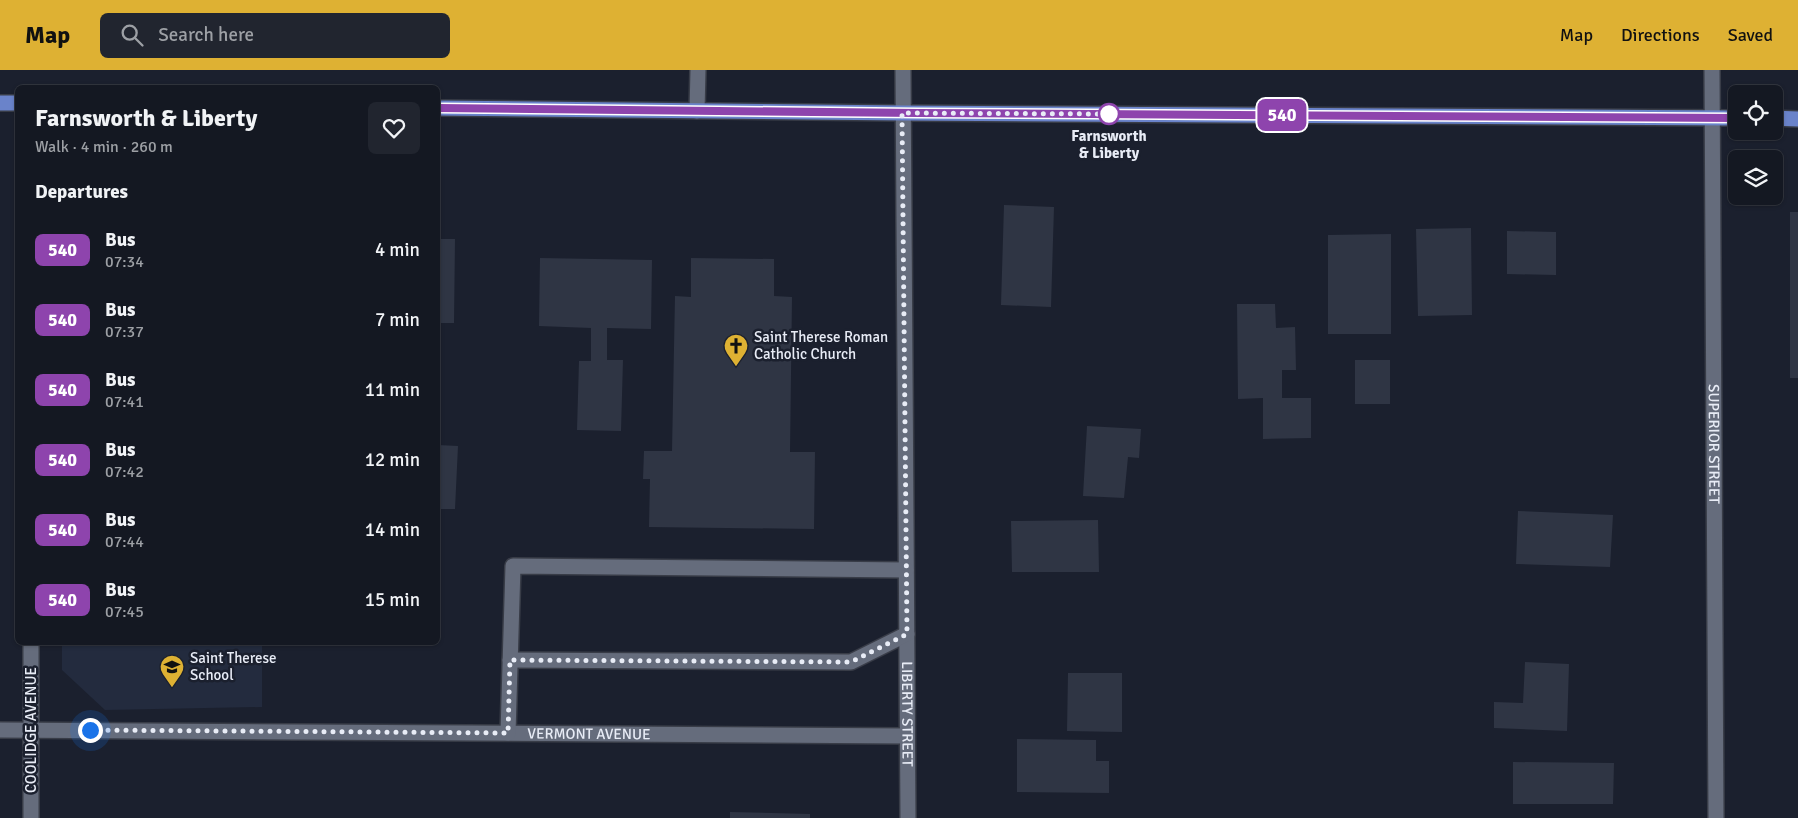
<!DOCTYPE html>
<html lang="en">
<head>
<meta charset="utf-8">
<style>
  body { margin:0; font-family:Signika,sans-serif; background:#21252f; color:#f1f3f6; height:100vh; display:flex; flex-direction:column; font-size:19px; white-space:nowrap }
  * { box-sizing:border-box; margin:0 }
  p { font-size:16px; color:#9da0a5 }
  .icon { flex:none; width:28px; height:28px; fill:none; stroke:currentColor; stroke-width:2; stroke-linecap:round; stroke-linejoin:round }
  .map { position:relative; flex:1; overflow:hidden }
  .details { position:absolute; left:15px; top:15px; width:425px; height:560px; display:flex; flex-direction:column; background:#141822; border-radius:8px; box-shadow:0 1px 4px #0004,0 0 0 1px #333740 }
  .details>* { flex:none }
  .badge { padding:0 10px; border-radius:8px; font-size:18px; line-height:32px }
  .tools { position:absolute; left:1728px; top:15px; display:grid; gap:10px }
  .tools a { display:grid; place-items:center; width:55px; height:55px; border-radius:8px; background:#141822; box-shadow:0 1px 4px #0004,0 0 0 1px #333740; font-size:25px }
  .you { position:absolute; width:25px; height:25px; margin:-12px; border:4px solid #fff; border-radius:50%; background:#1a73e8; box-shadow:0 0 0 8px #1a73e833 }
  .map>.badge { position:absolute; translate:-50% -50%; box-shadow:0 0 0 2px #fff }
  h2 { padding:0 20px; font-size:19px; line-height:45px }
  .round { display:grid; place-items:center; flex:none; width:52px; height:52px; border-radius:8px; background:#21252f }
  .head { display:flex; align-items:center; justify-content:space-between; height:85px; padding:0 20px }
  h1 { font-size:24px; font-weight:700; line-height:38px }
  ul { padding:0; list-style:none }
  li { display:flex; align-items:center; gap:15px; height:70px; padding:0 20px }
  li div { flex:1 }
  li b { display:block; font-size:19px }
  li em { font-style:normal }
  li .badge { min-width:55px; font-weight:700; text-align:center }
  header { display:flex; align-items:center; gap:30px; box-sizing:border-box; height:70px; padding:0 25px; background:#deb133; color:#111 }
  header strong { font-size:24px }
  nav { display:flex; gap:28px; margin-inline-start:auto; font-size:18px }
  .search { width:350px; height:45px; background:#21252f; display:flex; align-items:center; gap:12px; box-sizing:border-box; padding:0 18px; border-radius:8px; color:#9da0a5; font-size:19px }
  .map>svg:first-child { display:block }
</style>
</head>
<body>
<header>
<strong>Map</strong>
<div class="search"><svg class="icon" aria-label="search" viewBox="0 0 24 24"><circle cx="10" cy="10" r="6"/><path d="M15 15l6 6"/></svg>Search here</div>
<nav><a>Map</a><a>Directions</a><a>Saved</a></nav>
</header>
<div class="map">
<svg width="1798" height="748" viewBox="0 0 1798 748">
  <rect width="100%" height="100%" fill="#1b202e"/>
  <path fill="#232b3e" d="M62 573H262V637L105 640 62 600Z"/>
  <path fill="#2f3544" d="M1004 135 1054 137 1051 237 1001 235Z
    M1790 142H1798V308H1790Z
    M1471 158 1472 245 1418 246 1416 159Z
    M1507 161 1556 162V205L1507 204Z
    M1391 164V264H1328V165Z
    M438 169H455L454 253H438Z
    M540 188 652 190 651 259 607 258V290H623L621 361 577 360 579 291H591V258L539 256Z
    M691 188 774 189V226L792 227 790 382H815L814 459 649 457 650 409H643L644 381H672L675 226 691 227Z
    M1237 234H1275L1276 258 1295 257 1296 300H1282V328H1311V368L1263 369V328L1238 329Z
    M1355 290H1390V334H1355Z
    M1087 356 1141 359 1139 388 1128 387 1124 428 1083 426Z
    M438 375 458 376 455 439H438Z
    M1518 441 1613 445 1610 497 1516 494Z
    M1098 450 1099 502H1012L1011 451Z
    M1525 592 1569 594 1567 661 1494 658V632L1523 633Z
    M1068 603H1122V662L1067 661Z
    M1017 669 1096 670V691H1109V723L1017 722Z
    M1513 692 1614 693 1613 734H1513Z
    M730 742 810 744V748H730Z"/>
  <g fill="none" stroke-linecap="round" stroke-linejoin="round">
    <defs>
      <g id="minor">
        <path id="s1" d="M903 0 908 748"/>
        <path id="s2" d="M1712 0 1716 748"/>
        <path d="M697 41 698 0"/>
        <path d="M31 572V748"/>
        <path d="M510 590 851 592 907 564"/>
        <path id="s3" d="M0 660 907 666"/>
        <path d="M508 663 513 496 906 500"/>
      </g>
      <path id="major" d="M0 33H18
        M438 38 903 43 1736 48
        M1774 48 1798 49"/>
    </defs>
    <use href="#minor" stroke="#383c47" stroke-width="18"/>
    <use href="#major" stroke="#383c47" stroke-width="18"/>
    <use href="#minor" stroke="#656c7c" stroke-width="15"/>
    <use href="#major" stroke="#6a83ca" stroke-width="15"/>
  </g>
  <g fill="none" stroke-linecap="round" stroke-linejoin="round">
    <defs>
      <path id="line" d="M438 38 918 43 1736 48"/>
    </defs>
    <use href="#line" stroke="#fff" stroke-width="11"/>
    <use href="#line" stroke="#8e44ad" stroke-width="8"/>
    <path stroke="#e8ecf6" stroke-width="5" stroke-dasharray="0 9" d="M90 660 508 663 510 590 851 592 907 564 902 43 1109 44"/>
  </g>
  <defs>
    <symbol id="church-pin" viewBox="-11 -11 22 30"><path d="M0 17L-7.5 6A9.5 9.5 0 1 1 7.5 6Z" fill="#deb133" stroke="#1b202e"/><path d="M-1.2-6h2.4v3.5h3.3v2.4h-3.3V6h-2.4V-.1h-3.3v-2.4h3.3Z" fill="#111"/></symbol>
    <symbol id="school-pin" viewBox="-11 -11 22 30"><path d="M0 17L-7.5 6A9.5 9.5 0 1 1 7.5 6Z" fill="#deb133" stroke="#1b202e"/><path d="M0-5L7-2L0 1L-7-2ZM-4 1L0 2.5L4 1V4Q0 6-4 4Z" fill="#111"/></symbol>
  </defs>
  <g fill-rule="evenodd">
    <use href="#church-pin" x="722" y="262" width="28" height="38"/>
    <use href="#school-pin" x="158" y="583" width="28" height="38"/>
  </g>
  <circle fill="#fff" stroke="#8e44ad" stroke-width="2.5" cx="1109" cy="44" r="10"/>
  <g text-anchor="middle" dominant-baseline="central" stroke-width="5" stroke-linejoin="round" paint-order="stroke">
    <g font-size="15" font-weight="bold" fill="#e8ecf6" stroke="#1b202e">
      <text x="1109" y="66">Farnsworth<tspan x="1109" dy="17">&amp; Liberty</tspan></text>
    </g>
    <g font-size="15" fill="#e8ecf6" stroke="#1b202e" text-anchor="start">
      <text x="754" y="267">Saint Therese Roman<tspan x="754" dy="17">Catholic Church</tspan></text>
      <text x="190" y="588">Saint Therese<tspan x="190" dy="17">School</tspan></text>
    </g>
    <g font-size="15" fill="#e8ecf6" stroke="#1b202e">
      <text stroke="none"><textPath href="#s2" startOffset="374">SUPERIOR STREET</textPath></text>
      <text stroke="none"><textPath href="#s1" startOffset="644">LIBERTY STREET</textPath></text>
      <text transform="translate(31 660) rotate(-90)">COOLIDGE AVENUE</text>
      <text stroke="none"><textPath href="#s3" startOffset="589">VERMONT AVENUE</textPath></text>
    </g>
  </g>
</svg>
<div class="tools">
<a><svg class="icon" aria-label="locate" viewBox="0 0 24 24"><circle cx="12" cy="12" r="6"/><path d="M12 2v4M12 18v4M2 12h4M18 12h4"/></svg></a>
<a><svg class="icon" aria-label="layers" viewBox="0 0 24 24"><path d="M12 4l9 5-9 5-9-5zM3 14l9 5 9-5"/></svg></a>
</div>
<div class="you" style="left:90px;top:660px"></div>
<b class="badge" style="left:1282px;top:45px;background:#8e44ad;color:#fff">540</b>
<section class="details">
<div class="head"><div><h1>Farnsworth &amp; Liberty</h1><p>Walk · 4 min · 260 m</p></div><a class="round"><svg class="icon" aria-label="heart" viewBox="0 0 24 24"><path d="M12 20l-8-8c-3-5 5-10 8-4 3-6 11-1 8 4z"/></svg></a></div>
<h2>Departures</h2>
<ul>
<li><span class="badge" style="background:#8e44ad;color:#fff">540</span><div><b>Bus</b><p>07:34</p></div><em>4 min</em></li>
<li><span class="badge" style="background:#8e44ad;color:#fff">540</span><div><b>Bus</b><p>07:37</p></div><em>7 min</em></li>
<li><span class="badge" style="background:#8e44ad;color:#fff">540</span><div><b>Bus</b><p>07:41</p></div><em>11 min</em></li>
<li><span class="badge" style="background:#8e44ad;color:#fff">540</span><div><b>Bus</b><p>07:42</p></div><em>12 min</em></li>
<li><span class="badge" style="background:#8e44ad;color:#fff">540</span><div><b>Bus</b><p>07:44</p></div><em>14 min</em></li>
<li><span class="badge" style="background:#8e44ad;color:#fff">540</span><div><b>Bus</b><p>07:45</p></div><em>15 min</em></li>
</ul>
</section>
</div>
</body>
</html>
